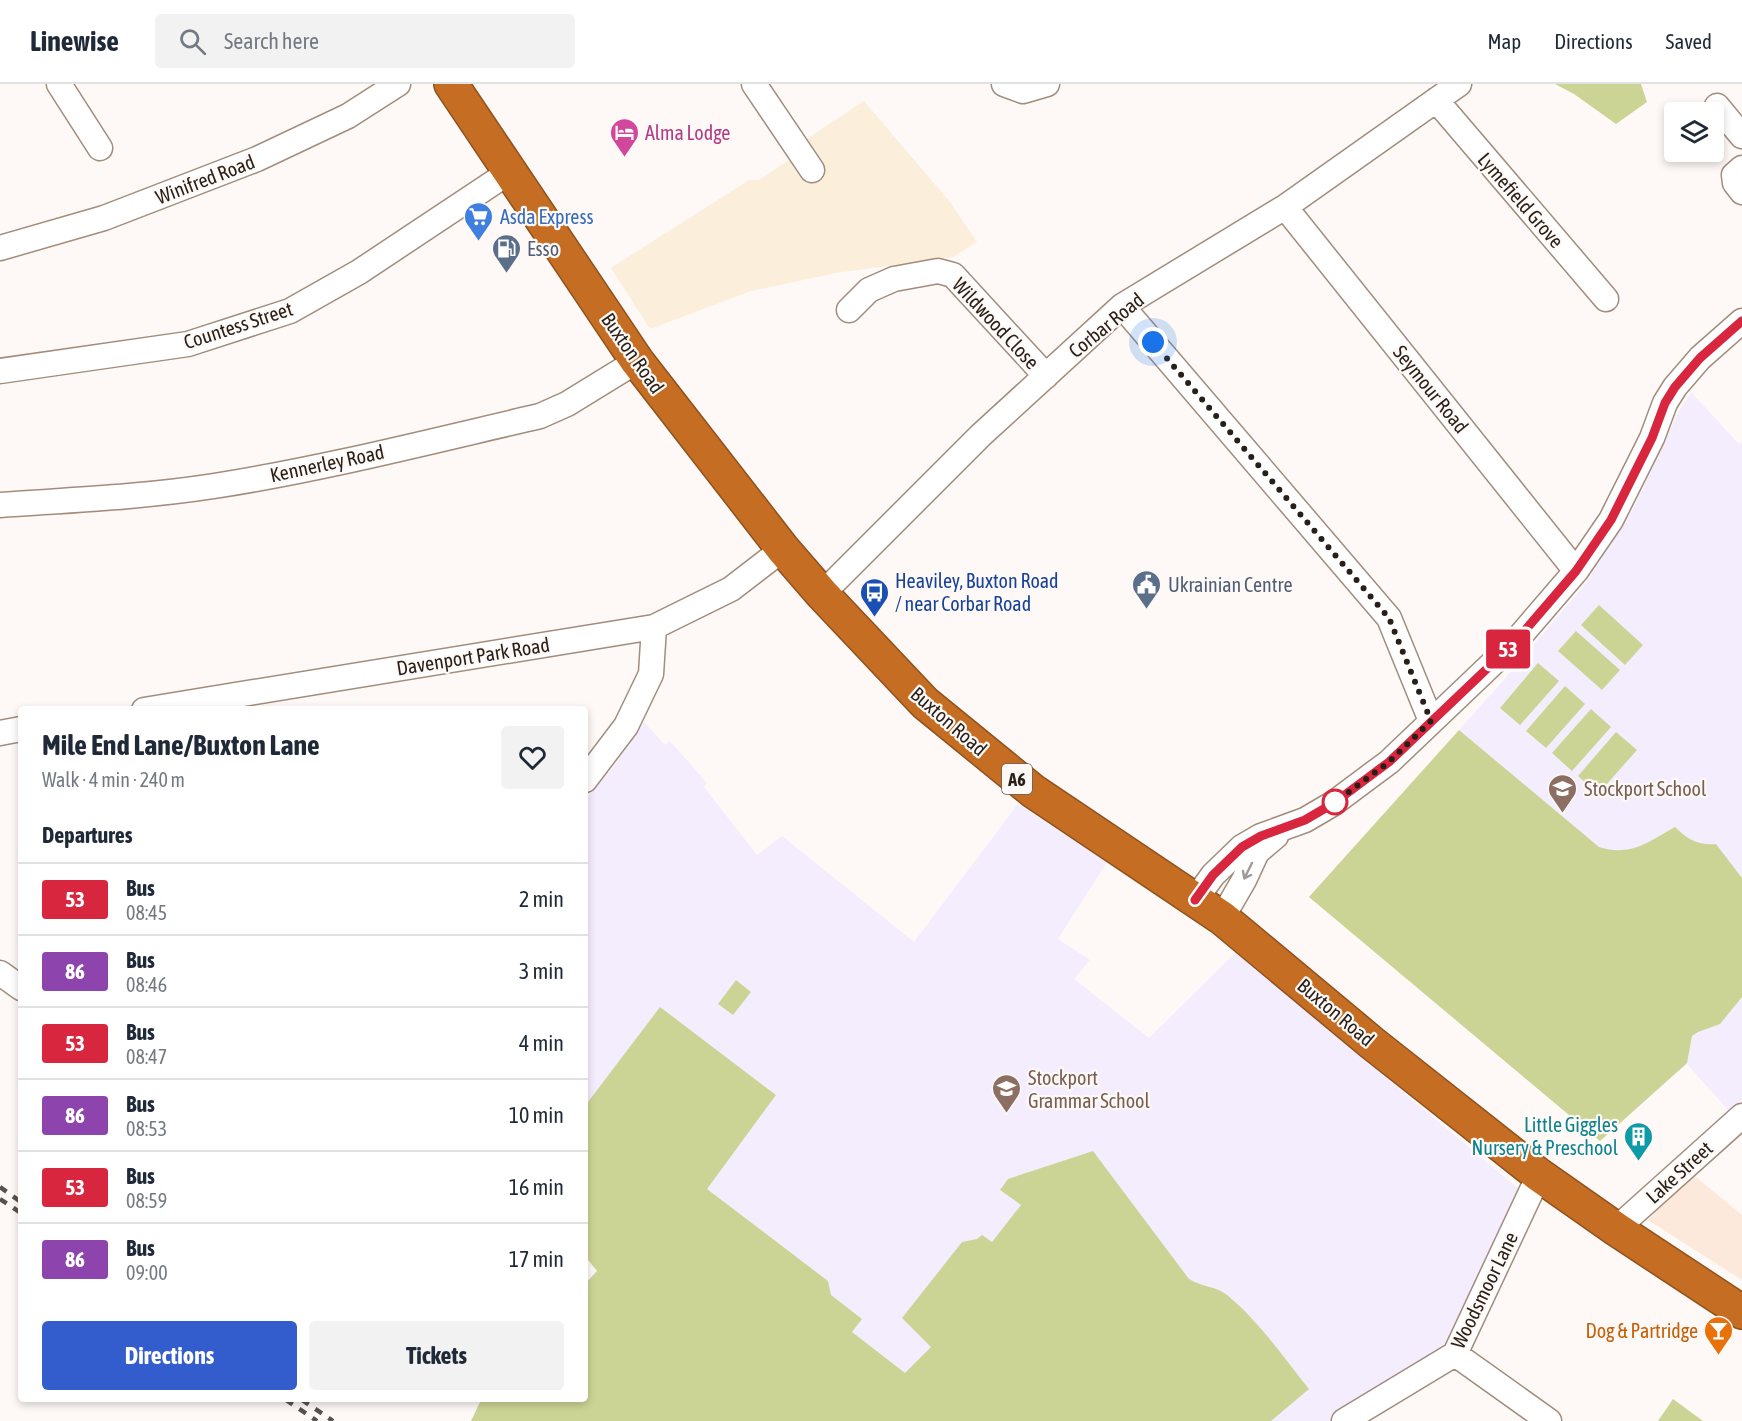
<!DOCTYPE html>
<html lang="en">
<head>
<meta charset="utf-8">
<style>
  body { margin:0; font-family:"Asap Condensed",sans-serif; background:#f2f2f3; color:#1f2937; height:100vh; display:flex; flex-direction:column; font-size:22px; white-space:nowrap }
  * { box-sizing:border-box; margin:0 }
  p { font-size:20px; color:#747a83 }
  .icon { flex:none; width:33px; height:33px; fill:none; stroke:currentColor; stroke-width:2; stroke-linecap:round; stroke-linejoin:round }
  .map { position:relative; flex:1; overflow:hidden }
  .drawer { position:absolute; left:18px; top:622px; width:570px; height:696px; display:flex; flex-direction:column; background:#fff; border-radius:6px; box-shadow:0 3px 9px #0003 }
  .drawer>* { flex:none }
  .badge { padding:0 12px; border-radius:4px; font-size:21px; line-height:39px }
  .fabs { position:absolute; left:1664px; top:18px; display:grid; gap:12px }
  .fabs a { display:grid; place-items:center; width:60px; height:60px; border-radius:6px; background:#fff; box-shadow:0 3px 9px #0003; font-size:30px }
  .you { position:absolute; width:30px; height:30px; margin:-15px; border:4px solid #fff; border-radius:50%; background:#1a73e8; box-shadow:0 0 0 9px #1a73e833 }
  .map>.badge { position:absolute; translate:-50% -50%; box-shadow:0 0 0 3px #fff }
  h2 { padding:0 24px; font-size:22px; line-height:54px }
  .round { display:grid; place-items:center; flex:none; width:63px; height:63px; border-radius:6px; background:#f2f2f3 }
  .overview { display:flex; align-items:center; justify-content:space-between; height:102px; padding:0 24px }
  h1 { font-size:28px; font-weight:700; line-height:45px }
  .action { display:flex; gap:12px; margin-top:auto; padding:12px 24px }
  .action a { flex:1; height:69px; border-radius:6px; background:#335dcd; color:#fff; font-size:24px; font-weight:700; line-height:69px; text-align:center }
  .action a+a { background:#f2f2f3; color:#1f2937 }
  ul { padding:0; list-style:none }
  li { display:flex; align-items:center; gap:18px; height:72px; padding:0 24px; border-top:2px solid #e0e1e3 }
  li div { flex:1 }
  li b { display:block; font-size:22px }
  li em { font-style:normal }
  li .badge { min-width:66px; font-weight:700; text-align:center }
  header { display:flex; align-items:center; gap:36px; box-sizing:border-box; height:84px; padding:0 30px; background:#fff; border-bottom:2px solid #e0e1e3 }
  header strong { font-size:28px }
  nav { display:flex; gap:33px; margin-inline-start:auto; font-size:21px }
  .search { width:420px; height:54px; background:#f2f2f3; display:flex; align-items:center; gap:15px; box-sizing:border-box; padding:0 21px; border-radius:6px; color:#747a83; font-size:22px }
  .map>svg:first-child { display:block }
</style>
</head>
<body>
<header>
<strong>Linewise</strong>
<div class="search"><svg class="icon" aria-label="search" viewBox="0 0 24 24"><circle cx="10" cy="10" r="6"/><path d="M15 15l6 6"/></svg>Search here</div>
<nav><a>Map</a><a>Directions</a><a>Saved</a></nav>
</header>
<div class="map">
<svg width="1742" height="1337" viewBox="0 0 1742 1337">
  <rect width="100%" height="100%" fill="#fef9f6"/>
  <path fill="#fce9dc" d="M1691 1089 1742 1131V1196L1648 1136Z"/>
  <path fill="#fbefdb" d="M864 17 950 118 977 158 953 173 836 189 751 207 650 245 611 184 749 96H759L795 72 808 54Z"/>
  <path fill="#f4edfe" d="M1691 308 1739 360 1742 358V1016L1729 1027 1687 980 1600 1057 1309 813 1502 598 1586 499 1633 425 1681 323Z
    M644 638 665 661 670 657 707 699 704 703 757 771 782 752 914 858 1018 720 1107 778 1058 855 1090 876 1074 895 1149 954 1236 868 1520 1106 1442 1264 1338 1337H471L481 1316H585V1200L597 1187 585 1172V716L611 686Z"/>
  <path fill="#ccd495" d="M1555 0H1641L1647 18 1616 40 1574 10Z
    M1599 521 1643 561 1625 581 1581 541Z
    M1576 547 1620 586 1602 606 1558 567Z
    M1538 579 1559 597 1520 641 1500 624Z
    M1565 602 1585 620 1546 664 1526 647Z
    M1591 625 1611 643 1572 687 1552 669Z
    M1459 646 1599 763C1631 773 1648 758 1675 743 1687 755 1699 762 1716 760L1742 794V913L1720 940 1698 948 1692 952 1687 979 1600 1057 1309 813Z
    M1616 648 1637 666 1598 710 1578 692Z
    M736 896 751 908 733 931 718 920Z
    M660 923 776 1011 707 1105 828 1197 831 1211 862 1235 852 1248 905 1289 931 1263 902 1234 962 1158 977 1155 982 1151 992 1158 1021 1121 1000 1106 1008 1095 1093 1067 1189 1195C1201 1203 1216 1202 1227 1211 1259 1237 1283 1273 1309 1305L1271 1337H471L481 1316H585V1200L597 1187 585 1172V1022Z
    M1673 1315 1703 1337H1658Z"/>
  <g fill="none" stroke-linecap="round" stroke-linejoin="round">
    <defs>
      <path id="minor" d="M59 0 100 64
        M754 0 812 86
        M1004 0 1023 7 1047 0
        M1436 16 1606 215
        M1717 22 1742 52
        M1742 84 1734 91 1735 99 1742 108
        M1285 123 1576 487
        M0 164 104 134 257 75 348 32 398 0
        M1122 222 1389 534 1431 637
        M849 226 869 206 894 195 938 187 953 191 1046 292
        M0 287 188 260 290 227 359 188 511 87
        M0 421C71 416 143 413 214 402 323 385 432 357 540 332L567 320 637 277
        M822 510 981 351 1122 222 1285 123 1459 0
        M144 626 654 543 731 505 783 465
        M0 649 21 645
        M585 696 626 642 651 590 654 543
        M1195 816 1213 791 1242 763 1261 752 1305 736 1334 719 1389 678 1515 558 1576 487 1611 436 1652 354 1665 319 1675 303 1700 274 1742 237
        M1222 834 1244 796 1257 768 1276 752
        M0 889 21 904
        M1616 1145 1742 1032
        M1455 1270 1549 1337
        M1344 1337 1455 1270 1539 1091"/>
      <path id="highway" d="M451 0 637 277 783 465 822 510 925 619 1033 707 1222 834 1372 959 1539 1091 1616 1145 1742 1228"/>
    </defs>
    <use href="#minor" stroke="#a38c7c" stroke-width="27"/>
    <use href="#highway" stroke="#8e521f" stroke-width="36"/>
    <use href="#minor" stroke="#fff" stroke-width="24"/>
    <use href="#highway" stroke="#c56d23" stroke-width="33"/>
    <path stroke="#59524c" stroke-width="4.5" stroke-dasharray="8 8" stroke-linecap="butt" d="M0 1103 21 1118
      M0 1115 21 1129
      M286 1316 317 1337
      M302 1316 333 1337"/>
  </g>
  <defs><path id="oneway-shaft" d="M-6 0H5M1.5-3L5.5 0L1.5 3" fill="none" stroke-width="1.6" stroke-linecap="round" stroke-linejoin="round" transform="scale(1.5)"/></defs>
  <use stroke="#9e9a97" href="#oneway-shaft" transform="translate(1248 787) rotate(116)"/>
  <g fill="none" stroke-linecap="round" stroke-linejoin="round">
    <defs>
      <path id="line" d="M1195 816 1213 791 1242 763 1261 752 1305 736 1334 719 1389 678 1515 558 1576 487 1611 436 1652 354 1665 319 1675 303 1700 274 1742 237"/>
    </defs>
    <use href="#line" stroke="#fff" stroke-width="14"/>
    <use href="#line" stroke="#d7263d" stroke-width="9"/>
    <path stroke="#271f18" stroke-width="6" stroke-dasharray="0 10.8" d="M1153 258 1389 534 1431 637 1389 678 1334 719 1335 718"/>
  </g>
  <defs>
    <symbol id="hotel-pin" viewBox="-11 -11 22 30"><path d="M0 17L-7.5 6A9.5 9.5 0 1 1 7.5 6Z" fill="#d1479c" stroke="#fef9f6"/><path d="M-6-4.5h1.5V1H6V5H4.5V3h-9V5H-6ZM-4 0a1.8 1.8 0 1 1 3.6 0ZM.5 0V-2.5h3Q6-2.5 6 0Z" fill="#fff"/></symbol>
    <symbol id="supermarket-pin" viewBox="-11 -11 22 30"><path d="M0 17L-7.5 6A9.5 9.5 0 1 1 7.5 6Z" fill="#3f7fe0" stroke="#fef9f6"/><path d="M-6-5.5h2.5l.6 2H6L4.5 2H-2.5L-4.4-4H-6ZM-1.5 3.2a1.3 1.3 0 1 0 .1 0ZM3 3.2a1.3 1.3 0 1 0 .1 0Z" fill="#fff"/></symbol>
    <symbol id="fuel-pin" viewBox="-11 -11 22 30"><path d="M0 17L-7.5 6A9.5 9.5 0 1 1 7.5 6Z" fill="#5c6f8a" stroke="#fef9f6"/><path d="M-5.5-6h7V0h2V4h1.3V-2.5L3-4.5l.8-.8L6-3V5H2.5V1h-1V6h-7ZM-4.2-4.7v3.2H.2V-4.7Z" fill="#fff"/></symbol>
    <symbol id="civic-pin" viewBox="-11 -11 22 30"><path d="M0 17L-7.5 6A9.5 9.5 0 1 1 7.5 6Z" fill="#5c6f8a" stroke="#fef9f6"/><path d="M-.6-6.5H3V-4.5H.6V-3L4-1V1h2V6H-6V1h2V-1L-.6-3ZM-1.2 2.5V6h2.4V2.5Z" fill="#fff"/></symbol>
    <symbol id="bus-pin" viewBox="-11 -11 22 30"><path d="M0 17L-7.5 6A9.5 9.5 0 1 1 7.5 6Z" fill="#1a4fb4" stroke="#fef9f6"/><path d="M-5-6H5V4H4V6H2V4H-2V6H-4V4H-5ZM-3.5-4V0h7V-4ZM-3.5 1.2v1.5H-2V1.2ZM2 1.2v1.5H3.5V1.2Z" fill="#fff"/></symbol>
    <symbol id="school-pin" viewBox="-11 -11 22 30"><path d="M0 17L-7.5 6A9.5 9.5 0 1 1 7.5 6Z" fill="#8d6e63" stroke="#fef9f6"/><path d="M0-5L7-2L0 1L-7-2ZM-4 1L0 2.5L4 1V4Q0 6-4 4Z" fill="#fff"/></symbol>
    <symbol id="building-pin" viewBox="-11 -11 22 30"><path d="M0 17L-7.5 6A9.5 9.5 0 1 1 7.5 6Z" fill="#0f9aa8" stroke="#fef9f6"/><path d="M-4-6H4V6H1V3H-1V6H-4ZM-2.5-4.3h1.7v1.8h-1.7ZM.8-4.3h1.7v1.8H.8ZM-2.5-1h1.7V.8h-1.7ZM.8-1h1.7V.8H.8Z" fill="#fff"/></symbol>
    <symbol id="bar-pin" viewBox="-11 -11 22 30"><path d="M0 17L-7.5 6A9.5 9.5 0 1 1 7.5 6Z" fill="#e8710a" stroke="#fef9f6"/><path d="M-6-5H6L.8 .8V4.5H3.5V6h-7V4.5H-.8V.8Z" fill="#fff"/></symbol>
  </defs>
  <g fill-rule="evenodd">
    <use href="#hotel-pin" x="608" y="32" width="33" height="45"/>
    <use href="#supermarket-pin" x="462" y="116" width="33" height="45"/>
    <use href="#fuel-pin" x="490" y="148" width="33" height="45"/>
    <use href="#civic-pin" x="1130" y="484" width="33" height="45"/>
    <use href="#bus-pin" x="858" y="492" width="33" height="45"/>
    <use href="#school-pin" x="1546" y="688" width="33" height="45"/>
    <use href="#school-pin" x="990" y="988" width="33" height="45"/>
    <use href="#building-pin" x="1622" y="1036" width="33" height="45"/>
    <use href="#bar-pin" x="1702" y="1230" width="33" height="45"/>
  </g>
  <circle fill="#fff" stroke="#d7263d" stroke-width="3" cx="1335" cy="718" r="12"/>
  <g text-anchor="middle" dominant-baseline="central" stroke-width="4.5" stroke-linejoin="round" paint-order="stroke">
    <rect fill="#fef9f6" stroke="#68605b" stroke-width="1.5" x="1002" y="680" width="30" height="30" rx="4.5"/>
    <g font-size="18" font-weight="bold" fill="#271f18">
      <text x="1017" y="695">A6</text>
    </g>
    <g font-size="20" fill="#b23c85" stroke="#fef9f6" text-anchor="start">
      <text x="645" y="48">Alma Lodge</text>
    </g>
    <g font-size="20" fill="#271f18" stroke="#fef9f6">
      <text transform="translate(205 95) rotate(-21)">Winifred Road</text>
      <text transform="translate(1521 116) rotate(49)">Lymefield Grove</text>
      <text transform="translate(996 239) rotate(47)">Wildwood Close</text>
      <text transform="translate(238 241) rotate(-18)">Countess Street</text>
      <text transform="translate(1106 241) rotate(-39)">Corbar Road</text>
      <text transform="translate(633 269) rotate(55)">Buxton Road</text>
      <text transform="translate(1431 305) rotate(51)">Seymour Road</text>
      <text transform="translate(327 379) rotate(-12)">Kennerley Road</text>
      <text transform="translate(473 572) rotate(-9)">Davenport Park Road</text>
      <text transform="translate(949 637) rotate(41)">Buxton Road</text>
      <text transform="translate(1336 928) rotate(40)">Buxton Road</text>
      <text transform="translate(1679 1088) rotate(-42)">Lake Street</text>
      <text transform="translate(1484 1206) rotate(-64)">Woodsmoor Lane</text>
    </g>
    <g font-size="20" fill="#366cbe" stroke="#fef9f6" text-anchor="start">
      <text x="500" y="132">Asda Express</text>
    </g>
    <g font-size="20" fill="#4e5e75" stroke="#fef9f6" text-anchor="start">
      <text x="527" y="164">Esso</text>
      <text x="1168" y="500">Ukrainian Centre</text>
    </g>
    <g font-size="20" fill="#164399" stroke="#fef9f6" text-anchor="start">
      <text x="895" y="496">Heaviley, Buxton Road<tspan x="895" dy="23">/ near Corbar Road</tspan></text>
    </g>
    <g font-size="20" fill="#785e54" stroke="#fef9f6" text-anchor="start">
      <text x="1584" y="704">Stockport School</text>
      <text x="1028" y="993">Stockport<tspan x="1028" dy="23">Grammar School</tspan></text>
    </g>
    <g font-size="20" fill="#0d838f" stroke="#fef9f6" text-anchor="end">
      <text x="1618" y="1040">Little Giggles<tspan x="1618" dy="23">Nursery &amp; Preschool</tspan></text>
    </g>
    <g font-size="20" fill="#c56008" stroke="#fef9f6" text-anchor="end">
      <text x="1698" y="1246">Dog &amp; Partridge</text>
    </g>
  </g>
</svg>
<div class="fabs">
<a><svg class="icon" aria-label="layers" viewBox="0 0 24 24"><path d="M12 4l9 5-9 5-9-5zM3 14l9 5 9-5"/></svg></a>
</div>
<div class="you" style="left:1153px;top:258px"></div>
<b class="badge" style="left:1508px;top:565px;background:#d7263d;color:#fff">53</b>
<section class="drawer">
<div class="overview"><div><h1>Mile End Lane/Buxton Lane</h1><p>Walk · 4 min · 240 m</p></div><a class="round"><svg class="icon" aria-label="heart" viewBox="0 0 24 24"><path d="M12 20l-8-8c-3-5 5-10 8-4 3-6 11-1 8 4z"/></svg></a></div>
<h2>Departures</h2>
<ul>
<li><span class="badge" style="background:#d7263d;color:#fff">53</span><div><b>Bus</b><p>08:45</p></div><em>2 min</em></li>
<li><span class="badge" style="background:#8e44ad;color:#fff">86</span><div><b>Bus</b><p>08:46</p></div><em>3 min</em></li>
<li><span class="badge" style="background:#d7263d;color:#fff">53</span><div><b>Bus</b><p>08:47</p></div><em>4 min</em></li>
<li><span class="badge" style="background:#8e44ad;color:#fff">86</span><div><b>Bus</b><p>08:53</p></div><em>10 min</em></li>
<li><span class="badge" style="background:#d7263d;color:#fff">53</span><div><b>Bus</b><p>08:59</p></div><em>16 min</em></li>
<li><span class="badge" style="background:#8e44ad;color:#fff">86</span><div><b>Bus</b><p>09:00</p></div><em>17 min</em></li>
</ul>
<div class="action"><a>Directions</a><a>Tickets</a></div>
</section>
</div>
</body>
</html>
